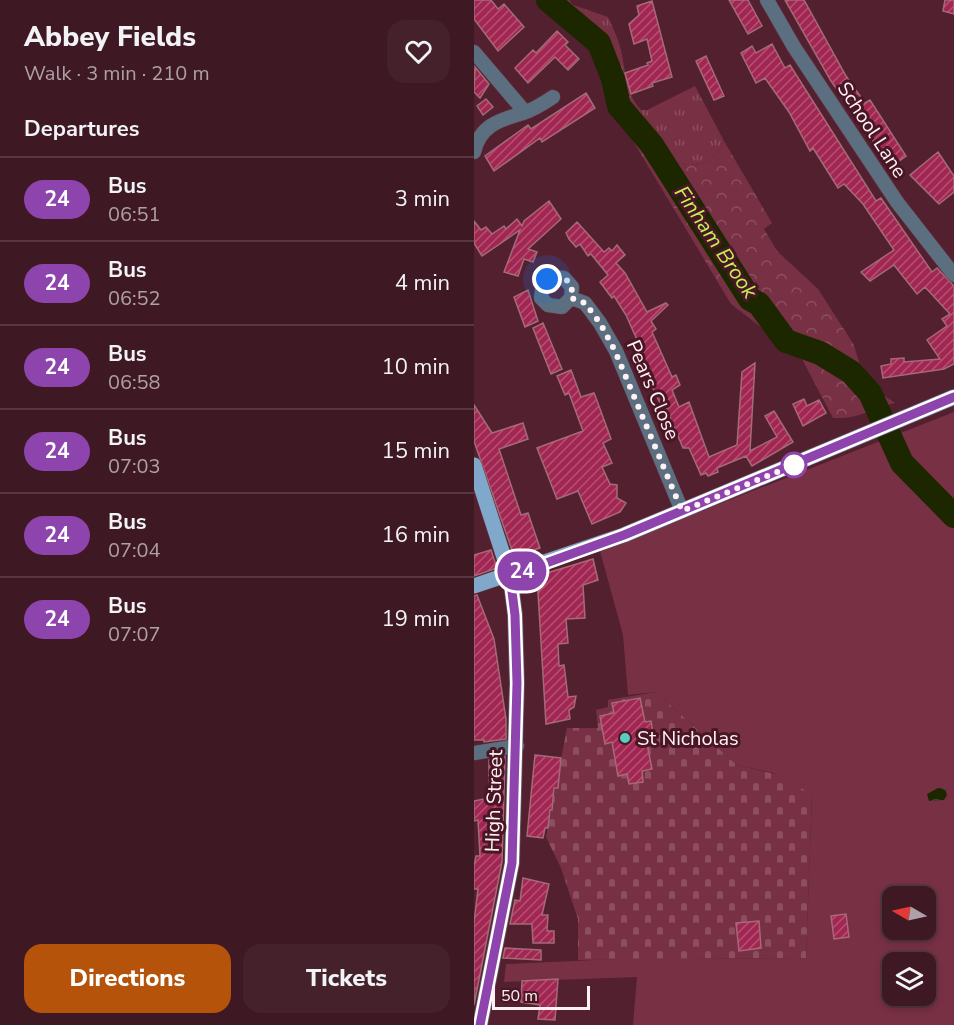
<!DOCTYPE html>
<html lang="en">
<head>
<meta charset="utf-8">
<style>
  body { margin:0; font-family:"Nunito Sans",sans-serif; background:#45212b; color:#f1f3f6; height:100vh; display:flex; flex-direction:column; font-size:22px; white-space:nowrap }
  * { box-sizing:border-box; margin:0 }
  p { font-size:20px; color:#ada0a6 }
  .icon { flex:none; width:33px; height:33px; fill:none; stroke:currentColor; stroke-width:2; stroke-linecap:round; stroke-linejoin:round }
  .map { position:relative; flex:1; overflow:hidden }
  .panel { display:flex; flex-direction:column; background:#3e1823; width:474px }
  .panel>* { flex:none }
  .badge { padding:0 12px; border-radius:20px; font-size:21px; line-height:39px }
  .needle { width:39px; rotate:279deg }
  .controls { position:absolute; left:408px; top:886px; display:grid; gap:12px }
  .controls a { display:grid; place-items:center; width:54px; height:54px; border-radius:12px; background:#3e1823; box-shadow:0 3px 9px #0003,0 0 0 2px #573741; font-size:30px }
  .scale { position:absolute; left:18px; bottom:15px; width:98px; box-sizing:border-box; padding-left:6px; border:3px solid #fff1f4; border-top:0; font-size:16px; line-height:21px; white-space:nowrap; color:#fff1f4; -webkit-text-stroke:4px #481625; paint-order:stroke }
  .you { position:absolute; width:30px; height:30px; margin:-15px; border:4px solid #fff; border-radius:50%; background:#1a73e8; box-shadow:0 0 0 9px #1a73e833 }
  .map>.badge { position:absolute; translate:-50% -50%; box-shadow:0 0 0 3px #fff }
  h2 { padding:0 24px; font-size:22px; line-height:54px }
  .round { display:grid; place-items:center; flex:none; width:63px; height:63px; border-radius:18px; background:#45212b }
  .headline { display:flex; align-items:center; justify-content:space-between; height:102px; padding:0 24px }
  h1 { font-size:28px; font-weight:800; line-height:45px }
  .button { display:flex; gap:12px; margin-top:auto; padding:12px 24px }
  .button a { flex:1; height:69px; border-radius:18px; background:#b45309; color:#fff; font-size:24px; font-weight:800; line-height:69px; text-align:center }
  .button a+a { background:#45212b; color:#f1f3f6 }
  ul { padding:0; list-style:none }
  li { display:flex; align-items:center; gap:18px; height:84px; padding:0 24px; border-top:2px solid #573741 }
  li div { flex:1 }
  li b { display:block; font-size:22px }
  li em { font-style:normal }
  li .badge { min-width:66px; font-weight:700; text-align:center }
  main { display:flex; flex:1; min-height:0 }
  .map>svg:first-child { display:block }
</style>
</head>
<body>
<main>
<section class="panel">
<div class="headline"><div><h1>Abbey Fields</h1><p>Walk · 3 min · 210 m</p></div><a class="round"><svg class="icon" aria-label="heart" viewBox="0 0 24 24"><path d="M12 20l-8-8c-3-5 5-10 8-4 3-6 11-1 8 4z"/></svg></a></div>
<h2>Departures</h2>
<ul>
<li><span class="badge" style="background:#8e44ad;color:#fff">24</span><div><b>Bus</b><p>06:51</p></div><em>3 min</em></li>
<li><span class="badge" style="background:#8e44ad;color:#fff">24</span><div><b>Bus</b><p>06:52</p></div><em>4 min</em></li>
<li><span class="badge" style="background:#8e44ad;color:#fff">24</span><div><b>Bus</b><p>06:58</p></div><em>10 min</em></li>
<li><span class="badge" style="background:#8e44ad;color:#fff">24</span><div><b>Bus</b><p>07:03</p></div><em>15 min</em></li>
<li><span class="badge" style="background:#8e44ad;color:#fff">24</span><div><b>Bus</b><p>07:04</p></div><em>16 min</em></li>
<li><span class="badge" style="background:#8e44ad;color:#fff">24</span><div><b>Bus</b><p>07:07</p></div><em>19 min</em></li>
</ul>
<div class="button"><a>Directions</a><a>Tickets</a></div>
</section>
<div class="map">
<svg width="480" height="1025" viewBox="0 0 480 1025">
  <defs>
    <pattern id="grass-tufts" width="24" height="20" patternUnits="userSpaceOnUse" patternTransform="scale(1.5)"><rect width="24" height="20" fill="#783045"/><path d="M3 7l-1-3M5 7V3M7 7l1-3M15 17l-1-3M17 17v-4M19 17l1-3" fill="none" stroke="#8c4e60"/></pattern>
    <pattern id="forest-crowns" width="20" height="18" patternUnits="userSpaceOnUse" patternTransform="scale(1.5)"><rect width="20" height="18" fill="#783045"/><path d="M2 6a3 3 0 1 1 6 0M12 15a3 3 0 1 1 6 0" fill="none" stroke="#8c4e60"/></pattern>
    <pattern id="cemetery-stones" width="16" height="16" patternUnits="userSpaceOnUse" patternTransform="scale(1.5)"><rect width="16" height="16" fill="#783045"/><path d="M2 7V4a2 2 0 0 1 4 0v3zM10 15v-3a2 2 0 0 1 4 0v3z" fill="#8c4e60"/></pattern>
    <pattern id="water-waves" width="16" height="10" patternUnits="userSpaceOnUse" patternTransform="scale(1.5)"><rect width="16" height="10" fill="#1c2700"/><path d="M0 5q4-4 8 0t8 0" fill="none" stroke="#3e4726"/></pattern>
    <pattern id="building-hatch" width="6" height="6" patternUnits="userSpaceOnUse" patternTransform="scale(1.5)"><rect width="6" height="6" fill="#a12752"/><path d="M-1 1l2-2M0 6l6-6M5 7l2-2" fill="none" stroke="#b45174"/></pattern>
  </defs>
  <rect width="100%" height="100%" fill="#53202f"/>
  <path fill="url(#grass-tufts)" d="M84 0H95L99 5 134 17C138 26 142 34 145 43 152 65 150 92 167 110H173L221 86 250 141C242 162 222 170 200 162L150 100 129 38Z"/>
  <path fill="url(#forest-crowns)" d="M62 0H84L115 21 129 38 150 100 200 162C222 170 242 162 250 141L298 223 290 229 303 251 344 289 380 345 387 369 400 389 421 403C395 409 387 419 359 418L328 359 257 304 150 126 137 100 117 43Z"/>
  <path fill="url(#cemetery-stones)" d="M182 692 263 765 335 782 338 794 332 958 104 960V919L87 868 72 837 93 728H124L122 710 134 707V700Z"/>
  <path fill="#783045" fill-rule="evenodd" d="M480 412V1025H159L163 977 30 982 32 964 142 959 332 958 338 794 299 773 263 765 182 692 154 695 149 635 126 551ZM418 897H452V930H418ZM418 963H452V996H418Z"/>
  <path fill="url(#water-waves)" d="M464 788 471 789 473 795 470 800 455 801 453 794Z"/>
  <g fill="none" stroke-linecap="round" stroke-linejoin="round">
    <path stroke="#1c2700" stroke-width="24" d="M74 0 125 43 139 79 145 106 178 145 276 299 285 304 312 341 346 353 377 372 396 393 428 463 480 516"/>
  </g>
  <path fill="url(#building-hatch)" stroke="#a56a78" stroke-width="1.5" d="M0 0H17L24 9 30 4 50 27 24 51 0 19Z
    M255 0H274L288 26 274 34Z
    M311 0H330L372 76 391 103 396 100 432 156 417 167 357 81Z
    M471 0H480V14L469 11Z
    M178 1 198 77 178 83 179 86 157 94 151 73 174 65 173 63 178 61 173 39 160 44 155 24 165 15 163 6Z
    M83 31 94 42 91 45 105 59 94 70 81 57 54 83 41 68 59 50 62 53Z
    M298 44 311 68 316 65 402 201 407 198 458 272 463 268 480 286V364L470 369 409 378 407 366 417 364V359L430 358V362L466 359 453 340 473 326 468 319 476 314 451 287 443 294 420 265 396 281 387 272 420 250 389 204 370 184 364 188 339 148 336 151 315 112 291 78 282 83 267 53 278 46 282 53Z
    M232 56 250 96 240 100 222 61Z
    M1 67 15 84 6 98 0 92Z
    M112 93 121 108 68 142 66 138 20 171 11 156 54 125 57 129Z
    M12 99 19 107 9 115 3 106Z
    M464 152 480 176V192L465 204 436 175Z
    M75 201 87 219 54 249 63 252 59 262 50 259 44 276 30 272 46 230 8 256 0 243V221L7 230 12 227 18 234 30 226 32 229 43 219 48 226 50 221Z
    M103 222 130 252 135 248 138 251 143 245 151 255 142 263 151 273 173 312 192 303 194 305 177 321 182 329 178 332 198 377 202 375 206 385 198 390 205 407 215 402 235 457 263 445 268 372 281 363 276 451 303 437 291 416 300 411 319 442 278 466 272 456 243 468 244 472 234 476 232 473 227 475 215 448H209L191 405 188 406 184 399 161 350 164 349 162 343 164 342 152 315 140 296 138 298 126 282 134 275 117 254 114 256 106 244 102 247 95 239 92 233Z
    M54 290 64 321 51 327 40 297Z
    M69 323 88 369 77 374 59 328Z
    M97 370 107 397 120 393 122 398 137 439 129 443 138 463 128 467 136 484 143 485V498L152 503 146 512 118 524 104 491 83 499 63 448 109 431 95 393 91 395 83 376Z
    M330 399 333 406 345 400 352 413 329 426 319 404Z
    M0 405 18 433 49 423 54 439 25 449 47 515 54 513 66 548 40 556 0 441Z
    M17 550 23 568 0 576V555Z
    M119 559 124 580 109 585 111 618 92 619 94 643 84 644 85 666 90 665 94 697 102 696 100 707 95 710 96 719 72 724 63 576Z
    M3 595 20 639 32 719V739L10 742V740H0V596Z
    M166 698 171 722 177 721 179 733 171 734 178 769 168 771 169 782 155 784 153 774 144 776 138 742 131 744 126 716 140 713 138 703Z
    M61 755 87 758 84 788H80L78 810H76L74 828H71L69 838 53 836Z
    M31 757 28 862 0 1005V923L4 889H0V866L2 856H6L4 820 0 821V801L15 798V760Z
    M49 878 75 884 68 915H74L73 931H80V943H59L58 924H36L41 900 46 901Z
    M372 914 375 937 360 939 357 916Z
    M285 921 287 948 265 951 262 923Z
    M31 948 67 950V960L29 958Z
    M84 979 81 1020 64 1019 66 1005 47 1002 48 981Z"/>
  <g fill="none" stroke-linecap="round" stroke-linejoin="round">
    <defs>
      <path id="minor" d="M293 0 320 47 423 202 480 275
        M0 52 51 112
        M0 152C6 125 26 120 49 113 59 110 70 103 79 97
        M97 298 98 287 90 278 77 277 69 283 67 298 74 305 88 307 97 298 111 303 126 323 142 351 208 511
        M0 753 43 746"/>
      <path id="tertiary" d="M6 1025 38 863 43 683 41 615 36 576"/>
      <path id="primary" d="M0 465 36 576
        M0 586 150 535 480 397"/>
    </defs>
    <use href="#minor" stroke="#6b3d4b" stroke-width="15"/>
    <use href="#tertiary" stroke="#6b3d4b" stroke-width="16"/>
    <use href="#primary" stroke="#6b3d4b" stroke-width="16"/>
    <use href="#minor" stroke="#5b6f80" stroke-width="14"/>
    <use href="#tertiary" stroke="#5b6f80" stroke-width="15"/>
    <use href="#primary" stroke="#80a8ca" stroke-width="15"/>
  </g>
  <g fill="none" stroke-linecap="round" stroke-linejoin="round">
    <defs>
      <path id="line" d="M6 1025 38 863 43 683 41 615 36 576 150 535 480 397"/>
    </defs>
    <use href="#line" stroke="#fff" stroke-width="14"/>
    <use href="#line" stroke="#8e44ad" stroke-width="9"/>
    <path stroke="#fff1f4" stroke-width="6" stroke-dasharray="0 10.8" d="M73 279C84 273 92 277 98 287L97 298 111 303 126 323 141 351 208 511 320 465"/>
  </g>
  <circle fill="#fff" stroke="#8e44ad" stroke-width="3" cx="320" cy="465" r="12"/>
  <circle fill="#58cebf" stroke="#481625" stroke-width="2" cx="151" cy="738" r="6"/>
  <g text-anchor="middle" dominant-baseline="central" stroke-width="6" stroke-linejoin="round" paint-order="stroke">
    <g font-size="20" fill="#fff1f4" stroke="#481625">
      <text transform="translate(398 130) rotate(57)">School Lane</text>
      <text transform="translate(179 390) rotate(67)">Pears Close</text>
      <text transform="translate(20 801) rotate(-88)">High Street</text>
    </g>
    <g font-size="20" fill="#fff1f4" stroke="#481625" text-anchor="start">
      <text x="163" y="738">St Nicholas</text>
    </g>
    <g font-size="21" font-style="italic" fill="#c3f252" stroke="#481625">
      <text transform="translate(242 242) rotate(56)">Finham Brook</text>
    </g>
  </g>
</svg>
<div class="controls">
<a><svg class="needle" viewBox="-14 -14 28 28"><path d="M0-13l5 13h-10z" fill="#e53935"/><path d="M0 13l5-13h-10z" fill="#ada0a6"/></svg></a>
<a><svg class="icon" aria-label="layers" viewBox="0 0 24 24"><path d="M12 4l9 5-9 5-9-5zM3 14l9 5 9-5"/></svg></a>
</div>
<div class="scale">50 m</div>
<div class="you" style="left:73px;top:279px"></div>
<b class="badge" style="left:48px;top:571px;background:#8e44ad;color:#fff">24</b>
</div>
</main>
</body>
</html>
